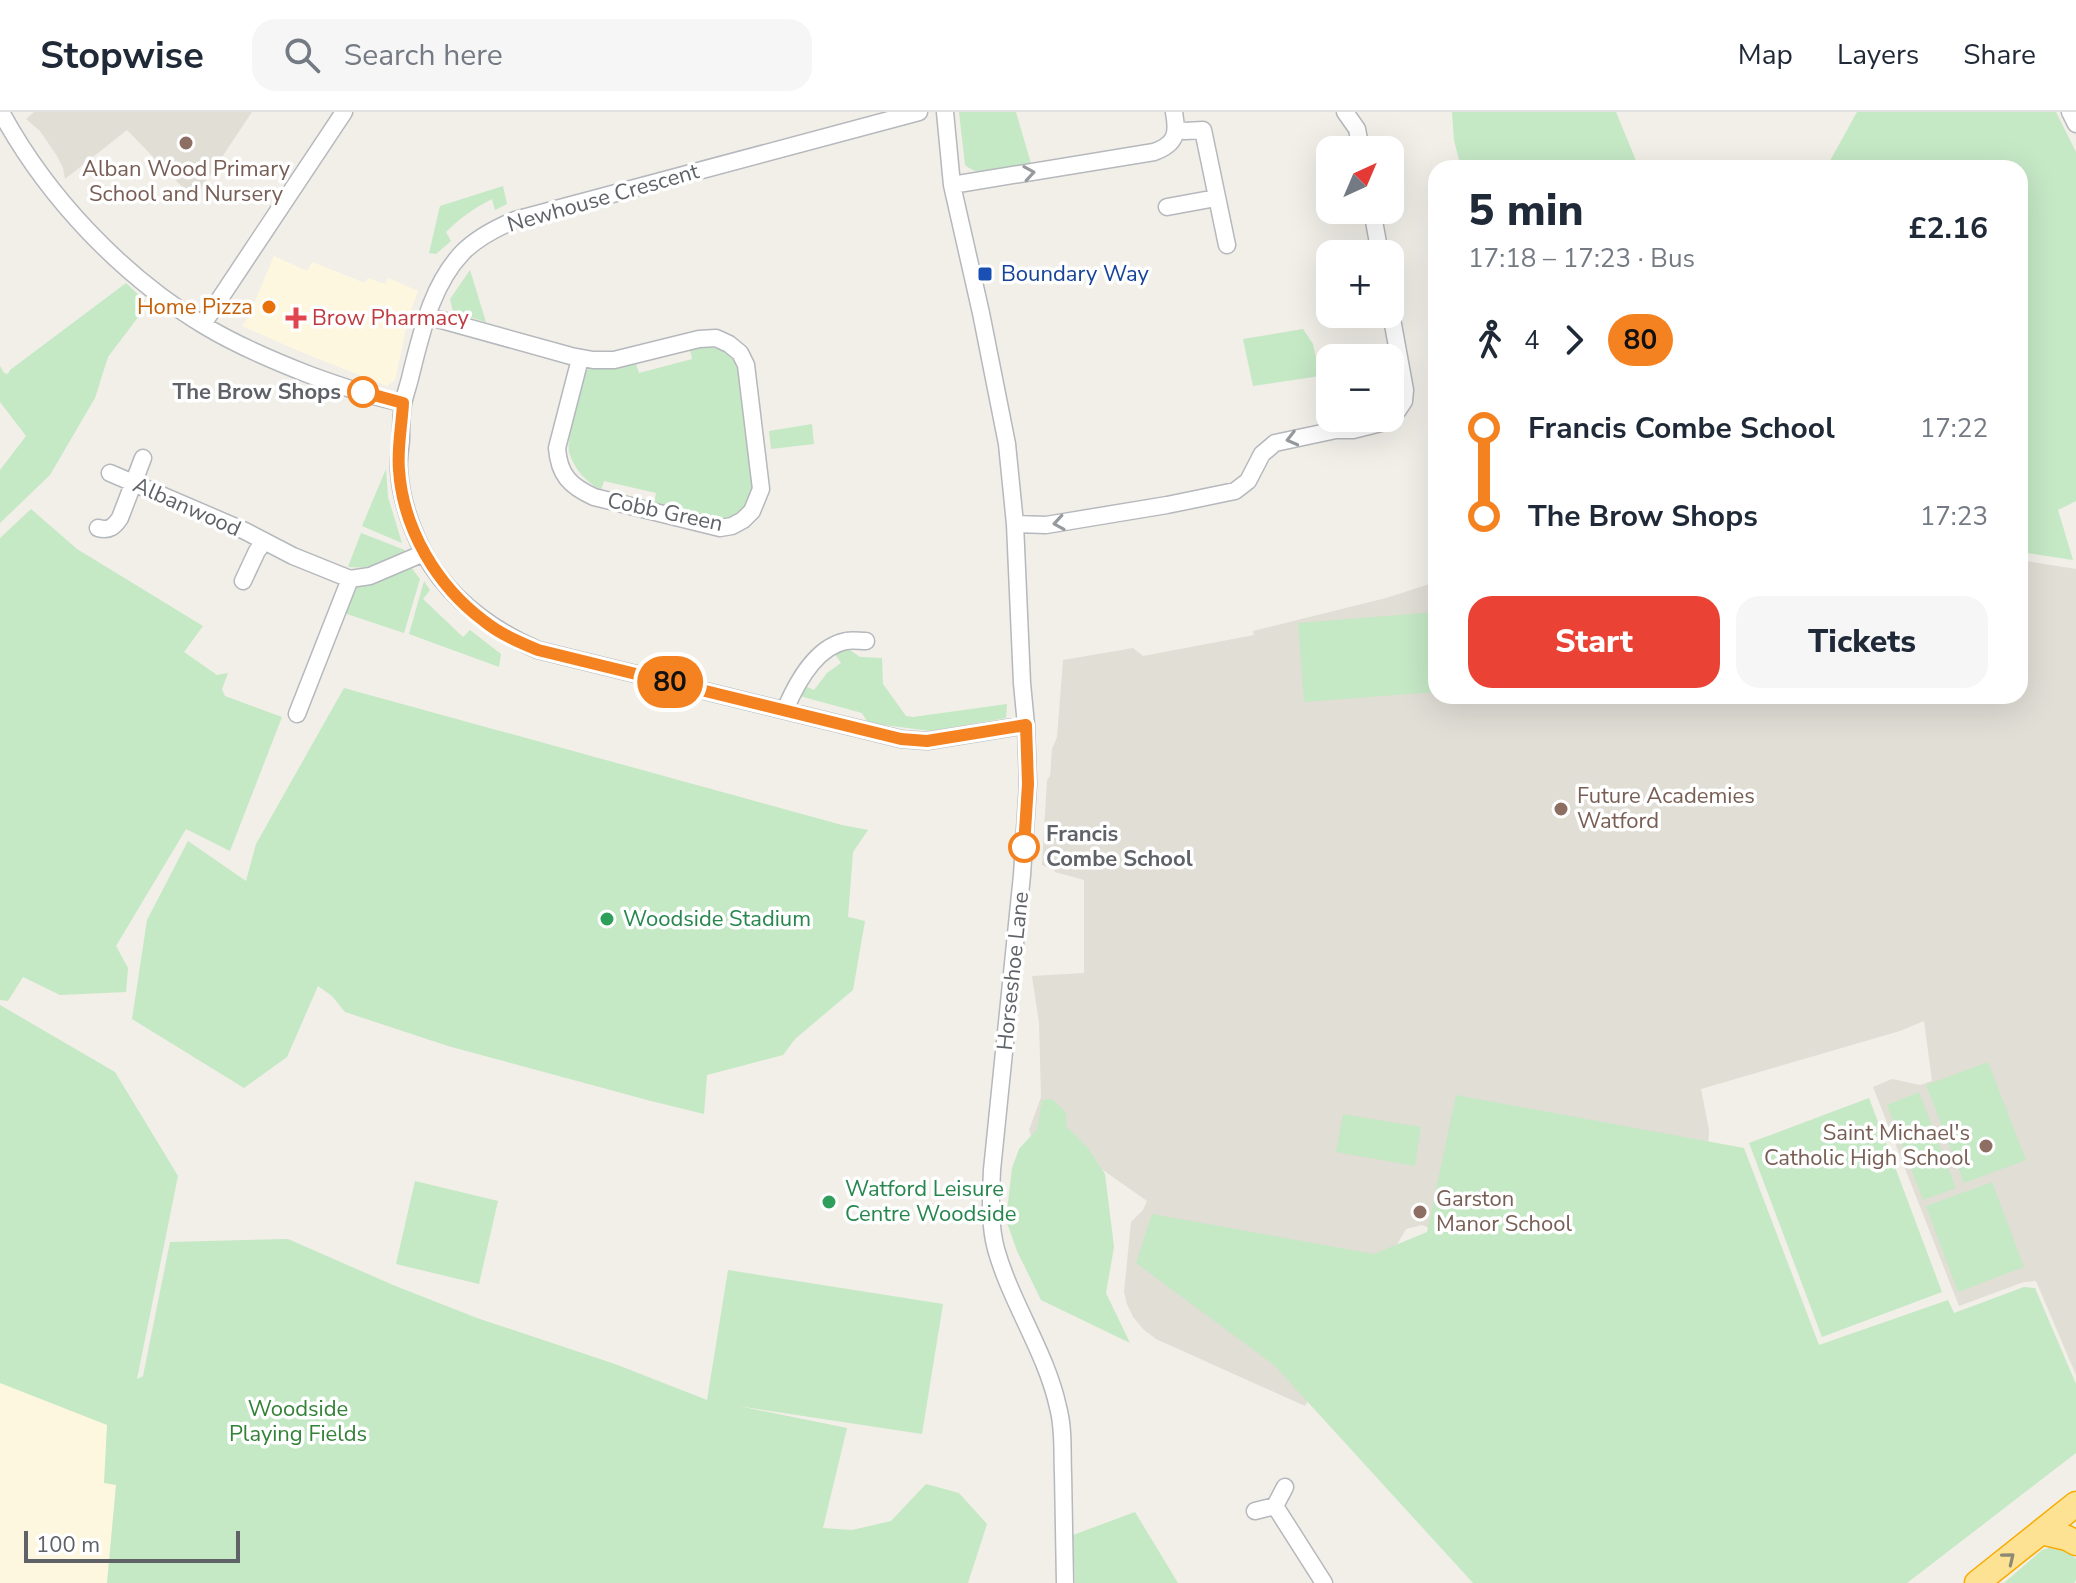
<!DOCTYPE html>
<html lang="en">
<head>
<meta charset="utf-8">
<style>
  body { margin:0; font-family:"Nunito Sans",sans-serif; background:#f6f6f7; color:#1f2937; height:100vh; display:flex; flex-direction:column; font-size:30px; white-space:nowrap }
  * { box-sizing:border-box; margin:0 }
  p { font-size:26px; color:#747a83 }
  .icon { flex:none; width:44px; height:44px; fill:none; stroke:currentColor; stroke-width:2; stroke-linecap:round; stroke-linejoin:round }
  .map { position:relative; flex:1; overflow:hidden }
  .drawer { position:absolute; left:1428px; top:48px; width:600px; height:544px; display:flex; flex-direction:column; background:#fff; border-radius:24px; box-shadow:0 8px 32px #0002 }
  .drawer>* { flex:none }
  .badge { padding:0 16px; border-radius:26px; font-size:28px; line-height:52px }
  .needle { width:52px; rotate:44deg }
  .fabs { position:absolute; left:1316px; top:24px; display:grid; gap:16px }
  .fabs a { display:grid; place-items:center; width:88px; height:88px; border-radius:16px; background:#fff; box-shadow:0 8px 32px #0002; font-size:40px }
  .scale { position:absolute; left:24px; bottom:20px; width:216px; box-sizing:border-box; padding-left:8px; border:4px solid #5f6368; border-top:0; font-size:22px; line-height:28px; white-space:nowrap; color:#5f6368; -webkit-text-stroke:6px #fff; paint-order:stroke }
  .map>.badge { position:absolute; translate:-50% -50%; box-shadow:0 0 0 4px #fff }
  .legs { display:flex; align-items:center; gap:12px; height:88px; padding:0 40px; font-size:26px }
  .legs p { margin-inline-start:auto }
  .headline { display:flex; align-items:center; justify-content:space-between; height:136px; padding:0 40px }
  h1 { font-size:44px; font-weight:800; line-height:60px }
  .action { display:flex; gap:16px; margin-top:auto; padding:16px 40px }
  .action a { flex:1; height:92px; border-radius:24px; background:#ea4335; color:#fff; font-size:32px; font-weight:800; line-height:92px; text-align:center }
  .action a+a { background:#f6f6f7; color:#1f2937 }
  ul { padding:0 40px; list-style:none }
  li { display:flex; align-items:center; gap:28px; height:88px; font-size:30px }
  li i { display:grid; place-items:center; width:12px; height:100%; margin:0 10px; background:currentColor }
  li i::after { content:''; width:20px; height:20px; margin:-10px; border:6px solid; border-radius:50%; background:#fff }
  li p { margin-inline-start:auto }
  li:first-child i { background:linear-gradient(#0000 50%,currentColor 0) }
  li:last-child i { background:linear-gradient(currentColor 50%,#0000 0) }
  header { display:flex; align-items:center; gap:48px; box-sizing:border-box; height:112px; padding:0 40px; background:#fff; border-bottom:2px solid #e0e1e3 }
  header strong { font-size:38px }
  nav { display:flex; gap:44px; margin-inline-start:auto; font-size:28px }
  .search { width:560px; height:72px; background:#f6f6f7; display:flex; align-items:center; gap:20px; box-sizing:border-box; padding:0 28px; border-radius:24px; color:#747a83; font-size:30px }
  .map>svg:first-child { display:block }
</style>
</head>
<body>
<header>
<strong>Stopwise</strong>
<div class="search"><svg class="icon" aria-label="search" viewBox="0 0 24 24"><circle cx="10" cy="10" r="6"/><path d="M15 15l6 6"/></svg>Search here</div>
<nav><a>Map</a><a>Layers</a><a>Share</a></nav>
</header>
<div class="map">
<svg width="2076" height="1471" viewBox="0 0 2076 1471">
  <rect width="100%" height="100%" fill="#f1efe8"/>
  <path fill="#fef7e0" d="M274 144 307 159 312 150 365 171 368 166 385 172 388 166 418 179 409 203 395 268 387 274 301 240 242 214 248 206Z
    M0 1241 117 1291 104 1370 116 1373 107 1471H0Z"/>
  <path fill="#e1ded6" d="M34 0H252L194 87 127 18 65 67 63 56 57 44 40 19 26 7Z
    M2020 448 2076 457V1263L2036 1169 2024 1170 1959 1194 1873 975 1892 967 1920 973 1932 969 1924 909 1900 919 1701 977 1709 1018 1707 1056 1578 1180 1422 1113 1406 1117 1305 1294 1156 1227 1144 1218 1133 1205 1127 1192 1124 1180 1131 1110 1143 1098 1147 1089 1100 1056 1032 1027 1029 1018 1041 985 1039 911 1032 864 1084 861V768L1055 760 1054 758 1042 753 1047 668 1050 664 1052 637 1057 625 1063 548 1133 536 1143 544 1254 523 1253 519 1386 486 1436 470V584H2020Z"/>
  <path fill="#c5e8c5" d="M959 0H1016L1032 55C1011 58 982 68 965 53Z
    M1452 0H1616L1639 56H1461L1454 28Z
    M1857 0H2056L2076 40V389L2058 398 2073 448 2020 440V56H1826Z
    M503 74 507 92 495 98 492 87C474 96 460 106 446 120L451 129 436 142 429 141 440 94Z
    M470 158 486 210 453 200 450 187Z
    M126 171 148 192 108 245 95 286 50 363 0 411V358L26 324 0 290V254L4 261 8 262 10 258Z
    M1303 217 1313 232 1320 264 1253 274 1243 227Z
    M701 233C720 237 728 238 738 255L756 366 749 397 724 410 654 392 656 381 604 369 601 378C586 370 574 357 569 340 566 328 581 273 585 259L593 255 635 249 639 261 692 247 689 234Z
    M812 312 814 332 771 337 769 319Z
    M386 357 388 385 402 431 362 414Z
    M31 397 77 437 203 514 184 540 217 563 228 561 222 577 225 584 282 605 230 739 186 717 116 834 128 856 126 880 60 883 23 865 8 889 0 888V426Z
    M361 421 405 438 402 443C384 452 368 457 348 455Z
    M411 455 420 467 404 521 344 501 355 474Z
    M424 469 430 478 423 487 463 525 470 518 501 542 499 555 409 522Z
    M1436 500V580L1304 590 1298 511Z
    M847 536 860 545 882 546 883 572 906 604 913 605 1007 592 1006 606 931 619 868 611 862 601 800 584 805 574 814 578 827 561 841 551 835 542Z
    M344 576 842 713 868 718 853 740 848 805 865 809 853 878 795 927 783 943 707 963 704 1002 651 989 448 934 345 900 332 884 318 874 287 945 244 976 132 907 147 808 188 729 246 769 256 732Z
    M0 893 115 960 178 1064 137 1267 143 1264 170 1130 288 1127 393 1173 477 1206 615 1252 707 1288 728 1158 943 1192 922 1322 738 1294 847 1316 823 1416 852 1418 891 1409 926 1372 959 1381 987 1412 968 1471H107L116 1373 104 1371 107 1313 0 1271Z
    M1988 950 2026 1048 1964 1071 1926 973Z
    M1919 980 1956 1076 1923 1088 1887 993Z
    M1456 983 1744 1036 1819 1233 1948 1188 1954 1201 2024 1175 2035 1176 2076 1272V1341L1907 1471H1473L1274 1253 1136 1151 1152 1102 1374 1142 1427 1120Z
    M1869 986 1942 1180 1822 1225 1749 1031Z
    M1052 987 1066 1000V1014L1088 1036 1105 1062 1114 1135 1106 1181 1130 1231 1041 1188 1017 1139 1006 1108 1012 1056 1019 1037 1037 1017 1042 988Z
    M1343 1002 1421 1015 1415 1054 1336 1040Z
    M415 1069 498 1089 479 1172 396 1152Z
    M1992 1070 2024 1155 1958 1180 1926 1094Z
    M1135 1400 1178 1471H1075L1073 1423Z
    M2056 1434 2066 1437 2076 1447V1468L2074 1471H2004L2042 1438Z"/>
  <g fill="none" stroke-linecap="round" stroke-linejoin="round">
    <defs>
      <path id="minor" d="M1 0C47 85 122 164 205 214 238 234 274 249 310 263 340 274 372 285 403 291
        M919 0 515 108C496 116 478 125 463 140 432 172 422 219 411 262 409 272 405 282 403 292 401 303 401 316 401 328 400 338 398 349 399 359 401 386 411 416 424 441 449 487 490 517 538 538L901 627 927 629 1026 613
        M945 0 952 73 981 201 1007 332 1015 412 1022 571 1026 613 1028 672 1022 763 992 1058C991 1084 989 1111 996 1137 1011 1191 1046 1240 1058 1295 1064 1317 1062 1339 1063 1362 1064 1398 1064 1434 1065 1471
        M1345 0 1357 17 1361 38
        M2070 0 2076 12
        M1177 17 1185 19 1203 18 1227 133
        M952 73 1154 40C1176 32 1178 22 1174 0
        M1167 95 1216 86
        M1372 98 1380 142
        M427 204 571 244 593 248H614L699 227 716 226 729 232 740 241 746 253 761 377 752 399 743 408 732 414 720 416 594 385C570 374 559 363 557 336L580 247
        M203 212 344 0
        M110 361 245 419 293 444 350 467 370 464 424 441
        M1015 412 1046 413 1167 393 1235 379 1248 369 1262 342 1275 331 1336 318H1353L1381 311 1390 307 1398 298 1404 289 1405 278 1390 196
        M98 416C109 419 114 415 120 406L143 346
        M243 469 257 439 264 430
        M785 598C796 572 815 535 846 529 852 528 860 529 866 529
        M297 602 350 467
        M1285 1375 1275 1394 1324 1471
        M1255 1399 1275 1394"/>
      <path id="highway" d="M2041 1420 2067 1426 2076 1431
        M1977 1471 2076 1392"/>
    </defs>
    <use href="#minor" stroke="#b5b8bc" stroke-width="19"/>
    <use href="#highway" stroke="#f9ab00" stroke-width="27"/>
    <use href="#minor" stroke="#fff" stroke-width="16"/>
    <use href="#highway" stroke="#fde293" stroke-width="24"/>
  </g>
  <defs><path id="oneway-chevron" d="M-2-3.5L2.5 0L-2 3.5" fill="none" stroke-width="1.6" stroke-linecap="round" stroke-linejoin="round" transform="scale(2)"/></defs>
  <g stroke="#979a9d">
    <use href="#oneway-chevron" transform="translate(1029 61) rotate(-9)"/>
    <use href="#oneway-chevron" transform="translate(1292 327) rotate(166)"/>
    <use href="#oneway-chevron" transform="translate(1059 411) rotate(171)"/>
  </g>
  <use stroke="#8e8975" href="#oneway-chevron" transform="translate(2009 1446) rotate(-39)"/>
  <g fill="none" stroke-linecap="round" stroke-linejoin="round">
    <defs>
      <path id="line-1" d="M363 280 403 291C402 312 397 336 399 358 403 417 437 474 484 509 500 522 519 530 538 538L901 627 927 629 1026 613 1028 672 1024 735"/>
    </defs>
    <use href="#line-1" stroke="#fff" stroke-width="18"/>
    <use href="#line-1" stroke="#f58220" stroke-width="12"/>
  </g>
  <g fill="#8d6e63" stroke="#fff" stroke-width="3">
    <circle cx="186" cy="31" r="8"/>
    <circle cx="1561" cy="697" r="8"/>
    <circle cx="1986" cy="1034" r="8"/>
    <circle cx="1420" cy="1100" r="8"/>
  </g>
  <rect fill="#1a4fb4" stroke="#fff" stroke-width="3" x="977" y="154" width="16" height="16" rx="4"/>
  <circle fill="#e8710a" stroke="#fff" stroke-width="3" cx="269" cy="195" r="8"/>
  <path fill="#e0444e" stroke="#fff" stroke-width="3" d="M292 194h8v8h8v8h-8v8h-8v-8h-8v-8h8z"/>
  <g fill="#fff" stroke="#f58220" stroke-width="4">
    <circle cx="363" cy="280" r="14"/>
    <circle cx="1024" cy="735" r="14"/>
  </g>
  <g fill="#2e9e5b" stroke="#fff" stroke-width="3">
    <circle cx="607" cy="807" r="8"/>
    <circle cx="829" cy="1090" r="8"/>
  </g>
  <g text-anchor="middle" dominant-baseline="central" stroke-width="7" stroke-linejoin="round" paint-order="stroke">
    <g font-size="22" fill="#785e54" stroke="#fff" text-anchor="start">
      <text x="186" y="57" text-anchor="middle">Alban Wood Primary<tspan x="186" dy="25">School and Nursery</tspan></text>
      <text x="1577" y="684">Future Academies<tspan x="1577" dy="25">Watford</tspan></text>
      <text x="1970" y="1021" text-anchor="end">Saint Michael's<tspan x="1970" dy="25">Catholic High School</tspan></text>
      <text x="1436" y="1087">Garston<tspan x="1436" dy="25">Manor School</tspan></text>
    </g>
    <g font-size="22" fill="#5f6368" stroke="#fff">
      <text transform="translate(603 86) rotate(-16)">Newhouse Crescent</text>
      <text transform="translate(187 395) rotate(24)">Albanwood</text>
      <text transform="translate(665 400) rotate(12)">Cobb Green</text>
      <text transform="translate(1013 859) rotate(-84)">Horseshoe Lane</text>
    </g>
    <g font-size="22" fill="#164399" stroke="#fff" text-anchor="start">
      <text x="1001" y="162">Boundary Way</text>
    </g>
    <g font-size="22" fill="#c56008" stroke="#fff" text-anchor="end">
      <text x="253" y="195">Home Pizza</text>
    </g>
    <g font-size="22" fill="#be3a42" stroke="#fff" text-anchor="start">
      <text x="312" y="206">Brow Pharmacy</text>
    </g>
    <g font-size="22" font-weight="bold" fill="#5f6368" stroke="#fff" text-anchor="end">
      <text x="341" y="280">The Brow Shops</text>
      <text x="1046" y="722" text-anchor="start">Francis<tspan x="1046" dy="25">Combe School</tspan></text>
    </g>
    <g font-size="22" fill="#27864d" stroke="#fff" text-anchor="start">
      <text x="623" y="807">Woodside Stadium</text>
      <text x="845" y="1077">Watford Leisure<tspan x="845" dy="25">Centre Woodside</tspan></text>
    </g>
    <g font-size="22" fill="#348238" stroke="#fff">
      <text x="298" y="1297">Woodside<tspan x="298" dy="25">Playing Fields</tspan></text>
    </g>
  </g>
</svg>
<div class="fabs">
<a><svg class="needle" viewBox="-14 -14 28 28"><path d="M0-13l5 13h-10z" fill="#e53935"/><path d="M0 13l5-13h-10z" fill="#747a83"/></svg></a>
<a>+</a>
<a>−</a>
</div>
<div class="scale">100 m</div>
<b class="badge" style="left:670px;top:570px;background:#f58220;color:#111">80</b>
<section class="drawer">
<div class="headline"><div><h1>5 min</h1><p>17:18 – 17:23 · Bus</p></div><b>£2.16</b></div>
<div class="legs"><svg class="icon" aria-label="walk" viewBox="0 0 24 24"><circle cx="13" cy="4" r="2"/><path d="M13 8l-2 6 4 7M11 14l-3 7M7 12l3-4h3l4 4"/></svg>4<svg class="icon" aria-label="forward" viewBox="0 0 24 24"><path d="M9 5l7 7-7 7"/></svg><b class="badge" style="background:#f58220;color:#111">80</b></div>
<ul>
<li><i style="color:#f58220"></i><b>Francis Combe School</b><p>17:22</p></li>
<li><i style="color:#f58220"></i><b>The Brow Shops</b><p>17:23</p></li>
</ul>
<div class="action"><a>Start</a><a>Tickets</a></div>
</section>
</div>
</body>
</html>
